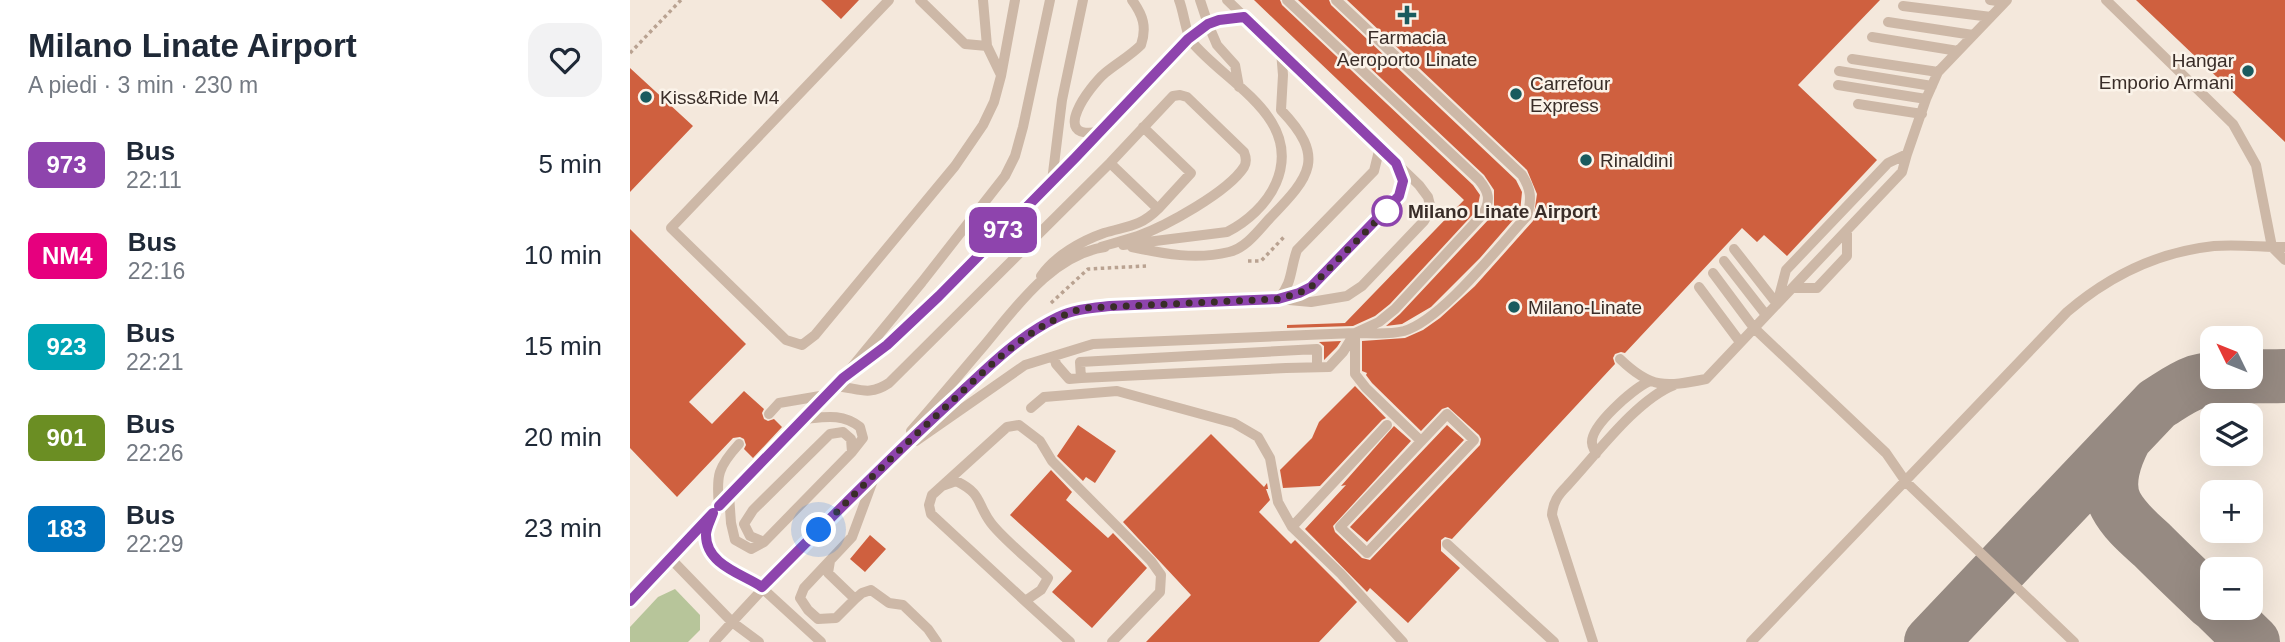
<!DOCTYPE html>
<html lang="it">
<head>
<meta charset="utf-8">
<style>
  body { margin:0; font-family:Helvetica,sans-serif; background:#f2f2f3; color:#1f2937; height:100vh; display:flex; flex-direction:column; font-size:26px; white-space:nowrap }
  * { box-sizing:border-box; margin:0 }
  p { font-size:23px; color:#747a83 }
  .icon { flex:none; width:38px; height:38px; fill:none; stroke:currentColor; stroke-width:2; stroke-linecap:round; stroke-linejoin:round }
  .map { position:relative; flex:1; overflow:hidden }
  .details { display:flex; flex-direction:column; background:#fff; width:630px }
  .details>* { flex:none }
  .badge { padding:0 14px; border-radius:10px; font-size:24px; line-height:46px }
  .needle { width:46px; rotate:313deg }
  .fabs { position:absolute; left:1570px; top:326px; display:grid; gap:14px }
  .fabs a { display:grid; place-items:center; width:63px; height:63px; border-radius:14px; background:#fff; box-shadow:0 7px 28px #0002; font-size:35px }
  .you { position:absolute; width:35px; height:35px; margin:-18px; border:5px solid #fff; border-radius:50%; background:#1a73e8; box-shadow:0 0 0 10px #1a73e833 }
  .map>.badge { position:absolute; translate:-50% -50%; box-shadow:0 0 0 4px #fff }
  .round { display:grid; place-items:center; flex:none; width:74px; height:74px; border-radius:21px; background:#f2f2f3 }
  .overview { display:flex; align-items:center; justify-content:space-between; height:119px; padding:0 28px }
  h1 { font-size:33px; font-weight:600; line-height:52px }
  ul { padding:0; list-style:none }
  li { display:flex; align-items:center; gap:21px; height:91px; padding:0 28px }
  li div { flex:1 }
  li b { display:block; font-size:26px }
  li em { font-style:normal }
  li .badge { min-width:77px; font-weight:700; text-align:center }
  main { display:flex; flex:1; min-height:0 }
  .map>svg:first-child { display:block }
</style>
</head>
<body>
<main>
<section class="details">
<div class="overview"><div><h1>Milano Linate Airport</h1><p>A piedi · 3 min · 230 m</p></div><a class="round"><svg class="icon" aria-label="heart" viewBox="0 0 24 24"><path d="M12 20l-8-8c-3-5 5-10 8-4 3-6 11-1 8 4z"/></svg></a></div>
<ul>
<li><span class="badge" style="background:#8e44ad;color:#fff">973</span><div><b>Bus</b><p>22:11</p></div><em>5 min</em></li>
<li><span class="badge" style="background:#e6007e;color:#fff">NM4</span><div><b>Bus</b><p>22:16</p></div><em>10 min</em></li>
<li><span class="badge" style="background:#00a3b4;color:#fff">923</span><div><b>Bus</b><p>22:21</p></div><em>15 min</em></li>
<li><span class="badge" style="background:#6b8e23;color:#fff">901</span><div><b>Bus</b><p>22:26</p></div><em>20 min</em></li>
<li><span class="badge" style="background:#0072bc;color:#fff">183</span><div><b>Bus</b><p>22:29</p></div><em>23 min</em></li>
</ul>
</section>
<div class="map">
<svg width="1655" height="642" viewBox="0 0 1655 642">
  <rect width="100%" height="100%" fill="#f4e8dc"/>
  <path fill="#b7c59a" d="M45 589 70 615V630L58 642H0V627L28 597Z"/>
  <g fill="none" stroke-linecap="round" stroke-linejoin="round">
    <path stroke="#968a82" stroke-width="54" d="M1495 438C1485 457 1475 484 1486 505 1495 522 1510 534 1523 546 1542 565 1562 584 1582 603
      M1587 607 1623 642
      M1301 642 1527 404C1540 396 1552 387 1566 382 1593 374 1627 377 1655 376"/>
  </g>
  <path fill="#cf603f" d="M191 0H229L211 19Z
    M624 0H650L652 5 843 185 850 195 847 210 760 304 745 316 723 326 657 328V325L715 323 834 200Z
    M668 0H699L701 5 886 180 892 192 890 212 850 258 801 307 772 324 756 326 770 314 859 219 864 206V190L854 175Z
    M717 0H1250L1168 85 1247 160 1157 256 1134 235 1127 242 1112 228 995 353 991 352 985 354 983 358 985 364 822 539 815 537 811 540V551L830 568 778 623 740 588 737 592 675 529 716 485 711 486 764 426 781 441 703 526 705 532 732 558 740 560 850 445 851 439 849 435 818 407 812 409 791 431 742 383 736 375 737 373 732 371V341L775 338 793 330 810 318 845 286 903 221 907 194 897 170Z
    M1506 0H1655V142Z
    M0 68 63 126 0 192Z
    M0 229 116 344 59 402 82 424 114 391 134 409 132 413 134 419 138 421 144 419 152 427 123 458 114 449 116 445 114 439 110 437 103 438 47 497 0 448Z
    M711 341 707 347 694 360V346L689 342Z
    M725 386 756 418 752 420 690 486 653 488 650 470 682 438 689 422Z
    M448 425 486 451 465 483 456 477 453 481 427 456Z
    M817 425 834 440 737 542 720 527Z
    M581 434 634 487 637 483 638 489H636L640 500 629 512 661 544 665 540 727 602 689 642H516L561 595 493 522Z
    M421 470 442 492 436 500 478 538 483 533 517 568 462 628 422 592 442 571 380 515Z
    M240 535 256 549 235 572 220 559Z"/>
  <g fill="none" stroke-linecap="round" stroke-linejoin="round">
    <path stroke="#b9a291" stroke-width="3.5" stroke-dasharray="3.5 3.5" stroke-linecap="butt" d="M0 53 51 0
      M618 261H631L654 237
      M421 303 458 269 516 266"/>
    <path stroke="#cdb8a7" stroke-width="10" d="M259 0 41 228 156 340 172 345 185 335 325 166 353 125 364 102 371 76 385 0
      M290 0 335 44 357 46 371 75
      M353 0 357 46
      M570 0 578 24 587 45 605 65 609 87
      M657 0 849 180C859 192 861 200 853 214L765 309 749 322 725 333 713 352 699 367 656 368 451 378 450 362 687 349V367
      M1360 0 1375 2
      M1476 0 1603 124 1626 165 1642 247 1655 260
      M1273 6 1361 17
      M1258 22 1343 35
      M1242 37 1328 51
      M1222 59 1308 72
      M1209 71 1302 86
      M1208 85 1296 99
      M1228 104 1292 114
      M468 132C419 140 460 86 475 73 487 63 500 56 511 45 517 27 513 15 502 0
      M480 163 528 209 561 173 513 127
      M422 181 432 100 453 0
      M493 245 597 232C617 222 637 204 646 183 674 117 595 83 561 41 557 37 553 9 549 0
      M502 247C534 254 566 260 599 252 616 248 628 231 640 218 681 176 696 157 651 110L653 75 651 51
      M1104 249 1147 304
      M1094 261 1136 315
      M1083 273 1124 328 1256 453 1276 482 1444 642
      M411 276C425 256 451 241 474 233 497 226 510 227 528 209
      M1069 287 1110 342
      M1162 288H1187L1217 256V230L1272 172 1277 154
      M656 297 681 287 765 202 773 187 768 168
      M649 298C663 282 660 269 667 250L744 171 750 147
      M1147 304 1156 270 1258 163 1277 154 1296 99 1308 72 1377 0
      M725 333V374L736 388 791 441
      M424 356 426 364 439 379 451 378
      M990 359C1021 389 1035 387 1076 379L1217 230
      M225 369C273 334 313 291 354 250 423 180 489 108 558 39 576 26 591 16 614 17
      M205 386C229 388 238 397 259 383L480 163 543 96 550 95 557 97 614 152C616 157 617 162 614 167 598 192 536 226 508 236 496 240 483 243 471 247
      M401 408 414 397 487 391 604 423 628 437 640 458 648 502 662 527
      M139 414 149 403 196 395
      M817 414 844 440 737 553 710 527Z
      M757 425 662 527 711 574 773 642
      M281 431C305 404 328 376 352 348 384 310 421 255 475 247
      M286 441 395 365 463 344 725 333C741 333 758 335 774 331 812 320 869 246 897 216 902 199 901 189 892 175L706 0
      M966 454C965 450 962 447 962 443 960 426 1003 389 1018 382
      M312 486 326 481C353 494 346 503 361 523 373 539 402 562 418 578L411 590 395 601 301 514 299 505 302 495 377 427 389 425 410 441 422 461 521 561 531 575 530 592 482 642
      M99 495 101 523 105 540 121 549 134 542 222 452 233 438 230 427C212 413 195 417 174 419
      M89 506C86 475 88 467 109 444
      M82 517 76 534 79 548 87 560 132 588 191 642
      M134 542 120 536 114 524 123 510 200 434 213 432 221 439 222 452
      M817 544 924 642
      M40 558 102 622 129 642
      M200 561 198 573 225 599 232 593 241 590 259 603 273 605 298 629 307 642
      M225 599 206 618 188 619 178 610 170 598 174 588 222 537 245 475
      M0 601 213 378 292 282 375 176 385 156 393 127 420 0
      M395 601 440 642
      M84 642C158 560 235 481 316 406 350 375 385 337 428 317 444 309 462 308 480 306L648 299 681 302 717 296 732 286 794 221 801 209 798 197 789 185 597 0
      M963 642 922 515C923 502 928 495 937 486 966 455 1006 400 1044 385
      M1121 642 1437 312C1479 276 1528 252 1584 246 1607 244 1631 247 1655 247"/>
  </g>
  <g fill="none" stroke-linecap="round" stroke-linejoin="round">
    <defs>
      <path id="line" d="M0 601 83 513C81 519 76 528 76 535 76 565 113 574 132 587 195 524 257 460 323 400 355 370 388 336 428 317 444 309 462 308 480 306L648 299 669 293 681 287 769 196 773 181 766 163 614 17 589 20 578 24 558 39 445 158 309 296 257 345 213 378 89 506"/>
    </defs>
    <use href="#line" stroke="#fff" stroke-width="16"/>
    <use href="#line" stroke="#8e44ad" stroke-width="10"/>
    <path stroke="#392d28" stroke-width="7" stroke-dasharray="0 12.6" d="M189 530C232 486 275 444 320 403 361 365 400 324 454 308L648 299 669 293 681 287 765 202 757 211"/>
  </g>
  <g fill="#1a5b5e" stroke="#fbf3e9" stroke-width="2.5">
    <path d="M773.5 4.5h7v7h7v7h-7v7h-7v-7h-7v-7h7z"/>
    <circle cx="1618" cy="71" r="7"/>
    <circle cx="886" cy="94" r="7"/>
    <circle cx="16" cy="97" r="7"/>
    <circle cx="956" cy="160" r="7"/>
    <circle cx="884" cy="307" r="7"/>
  </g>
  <circle fill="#fff" stroke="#8e44ad" stroke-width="3.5" cx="757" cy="211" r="14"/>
  <g text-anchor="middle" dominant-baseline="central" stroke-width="5" stroke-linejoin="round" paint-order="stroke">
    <g font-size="19" fill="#392d28" stroke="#fbf3e9" text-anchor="start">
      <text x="777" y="37" text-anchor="middle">Farmacia<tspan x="777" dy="22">Aeroporto Linate</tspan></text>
      <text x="1604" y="60" text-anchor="end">Hangar<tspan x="1604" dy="22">Emporio Armani</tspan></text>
      <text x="900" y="83">Carrefour<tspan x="900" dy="22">Express</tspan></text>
      <text x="30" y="97">Kiss&amp;Ride M4</text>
      <text x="970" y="160">Rinaldini</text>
      <text x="898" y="307">Milano-Linate</text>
    </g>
    <g font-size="19" font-weight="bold" fill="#392d28" stroke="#fbf3e9" text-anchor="start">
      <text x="778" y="211">Milano Linate Airport</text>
    </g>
  </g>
</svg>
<div class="fabs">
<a><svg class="needle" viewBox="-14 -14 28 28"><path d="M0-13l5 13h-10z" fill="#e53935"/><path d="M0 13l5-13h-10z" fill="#747a83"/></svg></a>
<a><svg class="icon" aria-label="layers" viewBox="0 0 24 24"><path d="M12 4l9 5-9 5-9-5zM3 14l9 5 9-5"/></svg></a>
<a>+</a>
<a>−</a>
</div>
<div class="you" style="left:189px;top:530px"></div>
<b class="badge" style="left:373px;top:230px;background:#8e44ad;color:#fff">973</b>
</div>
</main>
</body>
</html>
